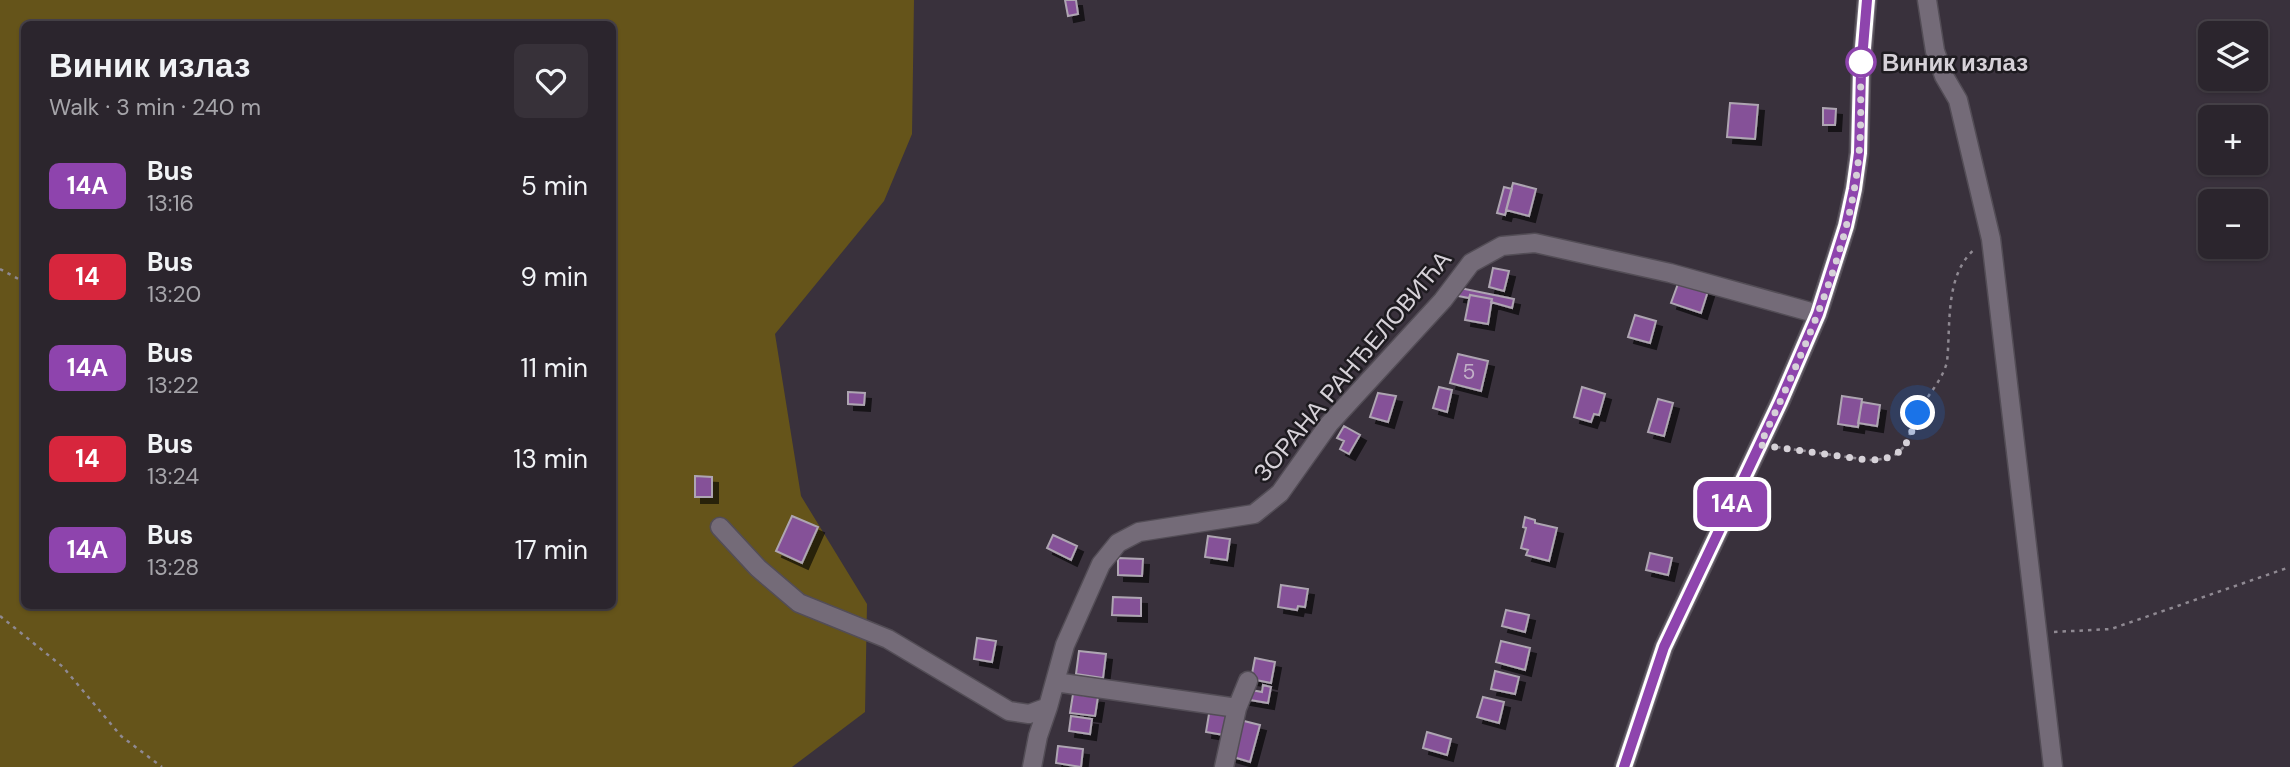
<!DOCTYPE html>
<html lang="en">
<head>
<meta charset="utf-8">
<style>
  body { margin:0; font-family:"DM Sans",sans-serif; background:#373139; color:#f1f3f6; height:100vh; display:flex; flex-direction:column; font-size:26px; white-space:nowrap }
  * { box-sizing:border-box; margin:0 }
  p { font-size:23px; color:#a6a5aa }
  .icon { flex:none; width:38px; height:38px; fill:none; stroke:currentColor; stroke-width:2; stroke-linecap:round; stroke-linejoin:round }
  .map { position:relative; flex:1; overflow:hidden }
  .panel { position:absolute; left:21px; top:21px; width:595px; height:588px; display:flex; flex-direction:column; background:#2b252d; border-radius:10px; box-shadow:0 2px 5px #0004,0 0 0 2px #474249 }
  .panel>* { flex:none }
  .badge { padding:0 14px; border-radius:10px; font-size:24px; line-height:46px }
  .controls { position:absolute; left:2198px; top:21px; display:grid; gap:14px }
  .controls a { display:grid; place-items:center; width:70px; height:70px; border-radius:10px; background:#2b252d; box-shadow:0 2px 5px #0004,0 0 0 2px #474249; font-size:35px }
  .you { position:absolute; width:35px; height:35px; margin:-18px; border:5px solid #fff; border-radius:50%; background:#1a73e8; box-shadow:0 0 0 10px #1a73e833 }
  .map>.badge { position:absolute; translate:-50% -50%; box-shadow:0 0 0 4px #fff }
  .round { display:grid; place-items:center; flex:none; width:74px; height:74px; border-radius:10px; background:#373139 }
  .overview { display:flex; align-items:center; justify-content:space-between; height:119px; padding:0 28px }
  h1 { font-size:33px; font-weight:600; line-height:52px }
  ul { padding:0; list-style:none }
  li { display:flex; align-items:center; gap:21px; height:91px; padding:0 28px }
  li div { flex:1 }
  li b { display:block; font-size:26px }
  li em { font-style:normal }
  li .badge { min-width:77px; font-weight:700; text-align:center }
  .map>svg:first-child { display:block }
</style>
</head>
<body>
<div class="map">
<svg width="2290" height="767" viewBox="0 0 2290 767">
  <defs>
    <filter id="shadow"><feDropShadow dx="6" dy="6" stdDeviation="0" flood-color="#0009"/></filter>
  </defs>
  <rect width="100%" height="100%" fill="#39313c"/>
  <path fill="#65541a" fill-rule="evenodd" d="M0 0H914L912 134 884 201 775 334 801 496 867 604 865 712 792 767H0ZM24 24H612V606H24Z"/>
  <path fill="#855198" stroke="#aea5b2" stroke-width="2" filter="url(#shadow)" d="M1065 0H1076L1078 14 1068 16Z
    M1730 103 1758 105 1755 139 1727 137Z
    M1823 108 1836 109 1835 125H1823Z
    M1513 183 1536 189 1529 216 1506 210Z
    M1504 187 1512 189 1505 215 1497 213Z
    M1493 268 1509 271 1504 291 1489 287Z
    M1679 281 1708 291 1701 313 1671 303Z
    M1460 288 1514 299 1512 308 1491 302 1492 299 1470 295 1469 298 1458 296Z
    M1470 295 1492 299 1488 324 1465 320Z
    M1635 315 1656 321 1650 343 1628 337Z
    M1458 354 1488 361 1481 391 1450 383Z
    M1439 387 1452 390 1447 412 1433 408Z
    M1582 387 1605 394 1599 415 1594 414 1591 422 1574 417Z
    M848 392 865 393 864 405 848 404Z
    M1378 393 1396 396 1388 422 1370 417Z
    M1842 396 1862 399 1858 427 1838 424Z
    M1658 399 1673 403 1664 436 1648 432Z
    M1862 402 1880 405 1877 426 1858 423Z
    M1344 426 1360 435 1349 454 1340 449 1344 441 1337 438Z
    M695 476 712 477V497H695Z
    M792 516 818 527 802 563 776 551Z
    M1525 517 1535 520V523L1557 528 1549 561 1526 555 1528 550 1521 548 1526 528 1523 527Z
    M1053 535 1077 546 1071 560 1047 548Z
    M1208 536 1230 539 1227 560 1205 557Z
    M1650 553 1672 558 1668 575 1646 570Z
    M1118 558 1143 559 1142 576 1118 575Z
    M1281 585 1308 589 1305 607 1298 606 1297 610 1278 607Z
    M1113 597 1141 598V616L1112 615Z
    M1506 610 1529 615 1525 632 1502 626Z
    M977 638 996 641 992 662 974 659Z
    M1501 641 1530 648 1525 670 1496 662Z
    M1079 651 1106 654 1103 678 1076 674Z
    M1255 658 1275 662 1271 683 1251 679Z
    M1495 671 1519 677 1515 694 1491 689Z
    M1263 685 1271 687 1268 703 1244 699 1246 689 1262 692Z
    M1073 694 1098 697 1095 716 1070 713Z
    M1483 697 1504 702 1499 723 1477 717Z
    M1210 708 1228 711 1224 735 1206 732Z
    M1071 716 1092 719 1090 734 1069 731Z
    M1240 720 1260 725 1250 762 1230 756Z
    M1427 732 1451 739 1447 755 1423 748Z
    M1058 746 1083 749 1081 767 1056 763Z"/>
  <g fill="none" stroke-linecap="round" stroke-linejoin="round">
    <defs>
      <path id="minor" d="M1927 0 1935 51 1944 76 1958 100 1991 239 2053 767
        M720 527 758 568 799 603 888 639 1009 711 1029 714 1048 707
        M1055 682 1237 708
        M1032 767 1038 736 1048 707 1065 645 1101 564 1118 543 1139 532 1254 514 1280 493 1329 424 1443 300 1471 263 1502 246 1535 243 1670 273 1818 314
        M1224 767 1237 708 1248 681
        M1624 767 1664 647 1780 402 1818 314 1846 226 1854 189 1859 153 1861 71 1867 0"/>
    </defs>
    <use href="#minor" stroke="#534d56" stroke-width="21"/>
    <path stroke="#8f8992" stroke-width="2.5" stroke-dasharray="3.5 5" stroke-linecap="butt" d="M0 269 24 282
      M1777 447 1868 460C1913 460 1904 436 1922 406 1931 391 1942 380 1947 362 1951 325 1944 274 1976 248
      M0 616 63 667 121 736 162 767
      M2054 632 2111 629 2290 567"/>
    <use href="#minor" stroke="#746b78" stroke-width="18"/>
  </g>
  <g fill="none" stroke-linecap="round" stroke-linejoin="round">
    <defs>
      <path id="line" d="M1624 767 1664 647 1780 402 1818 314 1846 226 1854 189 1859 153 1861 71 1867 0"/>
    </defs>
    <use href="#line" stroke="#fff" stroke-width="16"/>
    <use href="#line" stroke="#8e44ad" stroke-width="10"/>
    <path stroke="#d6d1d8" stroke-width="7" stroke-dasharray="0 12.6" d="M1861 62C1860 92 1862 123 1859 153 1851 251 1801 357 1760 445L1868 460C1904 460 1908 444 1918 413"/>
  </g>
  <circle fill="#fff" stroke="#8e44ad" stroke-width="3.5" cx="1861" cy="62" r="14"/>
  <g text-anchor="middle" dominant-baseline="central" stroke-width="5" stroke-linejoin="round" paint-order="stroke">
    <g font-size="21" fill="#c2b1c8">
      <text x="1469" y="372">5</text>
    </g>
    <g font-size="24" font-weight="bold" fill="#d6d1d8" stroke="#1e1b20" text-anchor="start">
      <text x="1882" y="62">Виник излаз</text>
    </g>
    <g font-size="24" fill="#d6d1d8" stroke="#1e1b20">
      <text transform="translate(1352 366) rotate(-50)">ЗОРАНА РАНЂЕЛОВИЋА</text>
    </g>
  </g>
</svg>
<div class="controls">
<a><svg class="icon" aria-label="layers" viewBox="0 0 24 24"><path d="M12 4l9 5-9 5-9-5zM3 14l9 5 9-5"/></svg></a>
<a>+</a>
<a>−</a>
</div>
<div class="you" style="left:1918px;top:413px"></div>
<b class="badge" style="left:1732px;top:504px;background:#8e44ad;color:#fff">14А</b>
<section class="panel">
<div class="overview"><div><h1>Виник излаз</h1><p>Walk · 3 min · 240 m</p></div><a class="round"><svg class="icon" aria-label="heart" viewBox="0 0 24 24"><path d="M12 20l-8-8c-3-5 5-10 8-4 3-6 11-1 8 4z"/></svg></a></div>
<ul>
<li><span class="badge" style="background:#8e44ad;color:#fff">14А</span><div><b>Bus</b><p>13:16</p></div><em>5 min</em></li>
<li><span class="badge" style="background:#d7263d;color:#fff">14</span><div><b>Bus</b><p>13:20</p></div><em>9 min</em></li>
<li><span class="badge" style="background:#8e44ad;color:#fff">14А</span><div><b>Bus</b><p>13:22</p></div><em>11 min</em></li>
<li><span class="badge" style="background:#d7263d;color:#fff">14</span><div><b>Bus</b><p>13:24</p></div><em>13 min</em></li>
<li><span class="badge" style="background:#8e44ad;color:#fff">14А</span><div><b>Bus</b><p>13:28</p></div><em>17 min</em></li>
</ul>
</section>
</div>
</body>
</html>
